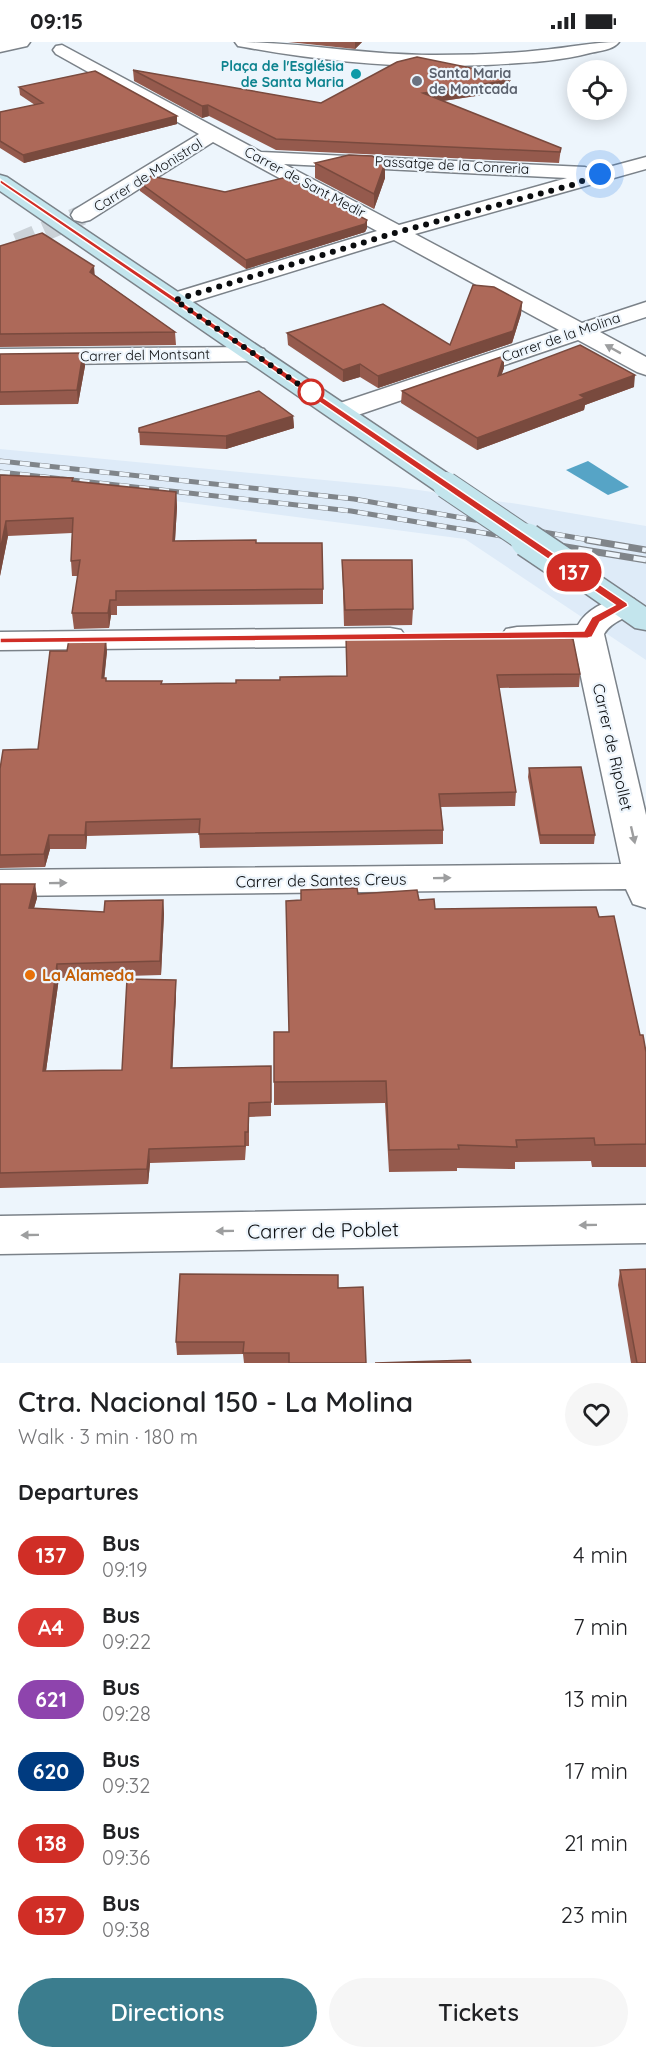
<!DOCTYPE html>
<html lang="en">
<head>
<meta charset="utf-8">
<style>
  body { margin:0; font-family:Quicksand,sans-serif; background:#f6f6f6; color:#202124; height:100vh; display:flex; flex-direction:column; font-size:22px; white-space:nowrap }
  * { box-sizing:border-box; margin:0 }
  p { font-size:20px; color:#757577 }
  .icon { flex:none; width:33px; height:33px; fill:none; stroke:currentColor; stroke-width:2; stroke-linecap:round; stroke-linejoin:round }
  .map { position:relative; height:1321px; overflow:hidden }
  .sheet { display:flex; flex-direction:column; background:#fff; flex:1 }
  .sheet>* { flex:none }
  .badge { padding:0 12px; border-radius:20px; font-size:21px; line-height:39px }
  .controls { position:absolute; left:567px; top:18px; display:grid; gap:12px }
  .controls a { display:grid; place-items:center; width:60px; height:60px; border-radius:50%; background:#fff; box-shadow:0 3px 15px #0003; font-size:30px }
  .you { position:absolute; width:30px; height:30px; margin:-15px; border:4px solid #fff; border-radius:50%; background:#1a73e8; box-shadow:0 0 0 9px #1a73e833 }
  .map>.badge { position:absolute; translate:-50% -50%; box-shadow:0 0 0 3px #fff }
  h2 { padding:0 18px; font-size:22px; line-height:54px }
  .round { display:grid; place-items:center; flex:none; width:63px; height:63px; border-radius:32px; background:#f6f6f6 }
  .overview { display:flex; align-items:center; justify-content:space-between; height:102px; padding:0 18px }
  h1 { font-size:28px; font-weight:600; line-height:45px }
  .action { display:flex; gap:12px; margin-top:auto; padding:12px 18px }
  .action a { flex:1; height:69px; border-radius:36px; background:#3b7d8e; color:#fff; font-size:24px; font-weight:600; line-height:69px; text-align:center }
  .action a+a { background:#f6f6f6; color:#202124 }
  ul { padding:0; list-style:none }
  li { display:flex; align-items:center; gap:18px; height:72px; padding:0 18px }
  li div { flex:1 }
  li b { display:block; font-size:22px }
  li em { font-style:normal }
  li .badge { min-width:66px; font-weight:700; text-align:center }
  .status { display:flex; justify-content:space-between; align-items:center; height:42px; padding:0 30px; background:#fff; direction:ltr }
  .status svg { height:16px; fill:currentColor }
  .map>svg:first-child { display:block }
</style>
</head>
<body>
<div class="status"><b>09:15</b><svg viewBox="0 0 49 12"><path d="M0 12V9h3v3zM5 12V6h3v6zM10 12V3h3v9zM15 12V0h3v12zM26 1h20v11H26zM47 4h2v5h-2z"/></svg></div>
<div class="map">
<svg width="646" height="1321" viewBox="0 0 646 1321">
  <rect width="100%" height="100%" fill="#edf5fc"/>
  <path fill="#deebf8" d="M0 407 397 445 518 462 646 484V618L465 497 167 458 0 444Z"/>
  <path fill="#56a4c6" d="M588 419 629 445 608 453 566 428Z"/>
  <g fill="none" stroke-linecap="round" stroke-linejoin="round">
    <path stroke="#cbd2d8" stroke-width="20" stroke-dasharray="20 10" stroke-linecap="butt" d="M17 201 82 173"/>
    <defs>
      <path id="minor" d="M0 0H30L27 4 0 10Z
        M235 0C302 0 369 14 436 13 471 13 507 12 542 8 568 6 592 0 619 0 613 8 599 9 590 11 556 20 520 21 485 23 404 27 324 20 244 5L238 4Z
        M62 3 261 110 585 125 594 129 646 115V127L415 192 582 281 646 260V275L600 290 646 315V333L637 330 578 298 349 376 340 378 331 376 327 370 331 364 559 288 394 198 183 263 175 265 167 263 163 258 167 253 377 189 213 100 90 178 82 180 74 178 71 173 74 168 199 92 56 12 53 8 56 4ZM284 122 567 136 399 183Z
        M255 305 264 307 267 312 264 317 255 319 0 323V307Z
        M623 555 634 557 638 564C629 577 612 578 604 592L646 773V866L633 862 626 847 0 854V828L621 822 574 602 517 603 506 601 501 594 506 587 517 585 578 583C587 567 605 559 623 555Z
        M390 586 401 588 406 595 401 602 390 604 0 608V590Z
        M646 1163V1201L0 1212V1174Z"/>
      <path id="secondary" d="M0 133 7 135 456 437 460 443 456 449 446 451 436 449 0 149Z
        M573 520 584 523 646 565V588L635 586 562 535 558 529 562 523Z"/>
    </defs>
    <use href="#minor" stroke="#7b8289" stroke-width="3"/>
    <use href="#secondary" stroke="#7b8289" stroke-width="3"/>
    <use href="#minor" fill="#fff" fill-rule="evenodd"/>
    <use href="#secondary" fill="#c3e5ed" fill-rule="evenodd"/>
    <defs>
      <path id="rail-far1" d="M0 419 354 457 595 499
        M0 430 351 469 532 499"/>
      <path id="rail" d="M523 498 646 518
        M587 498 646 508"/>
    </defs>
    <use href="#rail-far1" stroke="#80858a" stroke-width="5"/>
    <use href="#rail" stroke="#80858a" stroke-width="7"/>
    <use href="#rail-far1" stroke="#edf5fc" stroke-width="4" stroke-dasharray="10" stroke-linecap="butt"/>
    <use href="#rail" stroke="#edf5fc" stroke-width="4.5" stroke-dasharray="14" stroke-linecap="butt"/>
    <defs>
      <path id="secondary-bridge-far1" d="M446 443 529 499"/>
      <path id="secondary-bridge" d="M527 498 573 529"/>
    </defs>
    <use href="#secondary-bridge-far1" stroke="#7b8289" stroke-width="28" stroke-linecap="butt"/>
    <use href="#secondary-bridge" stroke="#7b8289" stroke-width="36" stroke-linecap="butt"/>
    <use href="#secondary-bridge-far1" stroke="#c3e5ed" stroke-width="26"/>
    <use href="#secondary-bridge" stroke="#c3e5ed" stroke-width="33"/>
  </g>
  <path fill="#955a4d" d="M288 0H362L355 7Z
    M133 28 321 61 509 49 443 59 561 106 559 121 276 108 209 74 202 76 134 39Z
    M19 45 177 74V82L24 121 0 106V70L35 63 20 53Z
    M315 121H385V136L374 167 315 136Z
    M140 141 225 150 367 178V186L365 190 246 227 140 149Z
    M0 204 95 233 175 290 176 303 0 305Z
    M522 260 521 272 512 301 378 346 360 335 343 340 288 303 287 291 450 303Z
    M83 311 85 324 78 362 0 363V312Z
    M504 314V326L501 333 634 345 585 363 584 368 477 408 401 361 402 349Z
    M293 374 294 386 226 407 140 403 139 386Z
    M0 433 73 436V439L176 450 177 465 175 499 256 501 323 547V562L117 564V573H111L109 586 74 587 72 571 78 534H72L71 519 72 491 8 494 0 534Z
    M342 518 413 567 412 583 344 584Z
    M346 594 580 632 579 645 499 646 516 750 515 764 441 765 443 788V802L200 806 199 791 87 794 86 807H50L45 825 0 826V727L38 707 107 609 104 636 106 639H162V642L236 641 347 634Z
    M529 726 595 793 594 802H540L528 735Z
    M0 842H35L37 856 34 866 104 870 163 858 164 872 161 933 59 936 46 1029 122 1028 176 952 172 1026 271 1024V1074L249 1075V1104H246L245 1118 150 1121 148 1142 0 1146Z
    M358 852 419 858 640 993 646 1010V1125H592L591 1119 515 1120V1127L457 1126V1129L389 1130 385 1061 274 1063V1040Z
    M620 1228 646 1321H631L618 1243Z
    M338 1246 366 1321H244L243 1312 177 1313 176 1300Z"/>
  <path fill="#794a3e" d="M355 0H362L355 7Z
    M510 38 509 49 422 62 423 51Z
    M208 63 209 74 202 76V64Z
    M177 74V82L24 121 23 113Z
    M385 121V136L374 167V152Z
    M367 178V186L365 190 246 227V218Z
    M94 224 95 236 90 230Z
    M522 260 521 272 512 301 378 346V334L513 289Z
    M83 311 85 324 78 362 77 348Z
    M504 314V326L497 346 498 334Z
    M360 322V335L343 340V328Z
    M635 333 634 345 585 363 584 368 477 408V396L580 353Z
    M293 374 294 386 226 407V394Z
    M176 450 177 465 174 514 173 499Z
    M6 479 8 494 0 534V509Z
    M110 558 111 573 109 586 108 571Z
    M106 596 107 609 103 650 102 636Z
    M86 780 87 794 86 807 85 793Z
    M49 793 50 807 45 825 44 812Z
    M35 842 37 856 30 880 29 866Z
    M163 858 164 872 161 933 160 919Z
    M57 922 59 936 44 1043 43 1029Z
    M176 938V952L172 1040 171 1026Z
    M149 1107 150 1121 148 1142 147 1127Z"/>
  <path fill="#ad6959" stroke="#794a3e" stroke-width="1.5" d="M417 15 510 34V38L423 51 561 106 560 110 276 97 208 63 202 64 133 28 321 61 397 20Z
    M95 29 177 74 23 113 0 99V70L43 61 19 45Z
    M349 113 372 114 385 121 374 152 315 121Z
    M151 134 225 150 287 135 367 178 365 182 246 218 140 141Z
    M42 191 94 224 90 230 175 290 0 292V204Z
    M473 243 494 245 522 260 513 289 378 334 360 322 343 328 287 291 383 262 450 303Z
    M580 303 635 333 580 353 585 356 477 396 402 349 504 314 498 334Z
    M83 311 77 348 0 350V312Z
    M259 349 293 374 226 394 139 390V386Z
    M0 433 73 436 72 439 176 450 173 499 256 498V501H322L323 547 116 549V558H110L108 571H72L80 518 71 519 73 476 6 479 0 509Z
    M342 518H412L413 567 345 568Z
    M558 591 573 597 580 632 497 633 516 750 439 752 443 788 199 792 200 777 86 780 85 793H49L44 812 0 813V727L3 708 38 707 50 609H67L69 597 106 596 102 636H106V639H162L161 642 236 641V638H280V635L347 634 346 594Z
    M581 725 595 793H540L529 726Z
    M0 842H35L29 866 104 870 105 859 163 858 160 919 57 922 43 1029 122 1028 127 937 176 938 171 1026 271 1024V1060L249 1061 248 1090H245V1104L149 1107 147 1127 0 1131Z
    M357 846 358 852 417 848 419 858 434 857 435 867 596 865 599 875 614 874 640 993H643L646 1010V1102L595 1103 594 1096 516 1098 517 1105 458 1103 459 1107 389 1108 386 1039 274 1040V990H289L286 859 301 858V848Z
    M646 1227V1321H637L620 1228Z
    M180 1232 338 1233V1246L363 1245 366 1321H289V1311H243L244 1300H176Z
    M470 1318 471 1321H375Z"/>
  <defs><path id="oneway-solid" d="M-6-.8H1V-3.2L6.5 0L1 3.2V.8H-6Z" transform="scale(1.5)"/></defs>
  <g fill="#9d9e9f">
    <use href="#oneway-solid" transform="translate(613 307) rotate(-151)"/>
    <use href="#oneway-solid" transform="translate(633 793) rotate(77)"/>
    <use href="#oneway-solid" transform="translate(442 836) rotate(-1)"/>
    <use href="#oneway-solid" transform="translate(58 841) rotate(-1)"/>
    <use href="#oneway-solid" transform="translate(588 1183) rotate(179)"/>
    <use href="#oneway-solid" transform="translate(225 1189) rotate(179)"/>
    <use href="#oneway-solid" transform="translate(30 1193) rotate(179)"/>
  </g>
  <path fill="#d02e26" stroke="#fff" stroke-width="1.5" d="M0 137 627 561 628 564 600 580 592 595 588 596 0 601V596L584 589 592 575 615 563 0 141Z"/>
  <g fill="none" stroke-linecap="round" stroke-linejoin="round">
    <path stroke="#0b0d0f" stroke-width="6" stroke-dasharray="0 10.8" d="M311 350 313 352 175 258 398 190 572 143 600 132"/>
  </g>
  <circle fill="#0f9aa8" stroke="#edf5fc" stroke-width="2" cx="356" cy="32" r="6"/>
  <circle fill="#6b7280" stroke="#edf5fc" stroke-width="2" cx="417" cy="39" r="6"/>
  <circle fill="#fff" stroke="#d02e26" stroke-width="3" cx="311" cy="350" r="12"/>
  <circle fill="#e8710a" stroke="#edf5fc" stroke-width="2" cx="30" cy="933" r="6"/>
  <g text-anchor="middle" dominant-baseline="central" stroke-width="4.5" stroke-linejoin="round" paint-order="stroke">
    <g font-size="14" font-weight="bold" fill="#0d838f" stroke="#edf5fc" text-anchor="end">
      <text x="344" y="24">Plaça de l'Església<tspan x="344" dy="16">de Santa Maria</tspan></text>
    </g>
    <g font-size="14" font-weight="bold" fill="#5b616d" stroke="#edf5fc" text-anchor="start">
      <text x="429" y="31">Santa Maria<tspan x="429" dy="16">de Montcada</tspan></text>
    </g>
    <g font-size="14" fill="#0b0d0f" stroke="#edf5fc">
      <text transform="translate(452 123) rotate(3)">Passatge de la Conreria</text>
      <text transform="translate(148 133) rotate(-32)">Carrer de Monistrol</text>
      <text transform="translate(305 140) rotate(28)">Carrer de Sant Medir</text>
      <text transform="translate(561 295) rotate(-19)">Carrer de la Molina</text>
      <text transform="translate(145 313) rotate(-1)">Carrer del Montsant</text>
    </g>
    <g font-size="16" fill="#0b0d0f" stroke="#edf5fc">
      <text transform="translate(613 705) rotate(77)">Carrer de Ripollet</text>
      <text transform="translate(321 838) rotate(-1)">Carrer de Santes Creus</text>
    </g>
    <g font-size="16" font-weight="bold" fill="#c56008" stroke="#edf5fc" text-anchor="start">
      <text x="42" y="933">La Alameda</text>
    </g>
    <g font-size="20" fill="#0b0d0f" stroke="#edf5fc">
      <text transform="translate(323 1188) rotate(-1)">Carrer de Poblet</text>
    </g>
  </g>
</svg>
<div class="controls">
<a><svg class="icon" aria-label="locate" viewBox="0 0 24 24"><circle cx="12" cy="12" r="6"/><path d="M12 2v4M12 18v4M2 12h4M18 12h4"/></svg></a>
</div>
<div class="you" style="left:600px;top:132px"></div>
<b class="badge" style="left:574px;top:530px;background:#d02e26;color:#fff">137</b>
</div>
<section class="sheet">
<div class="overview"><div><h1>Ctra. Nacional 150 - La Molina</h1><p>Walk · 3 min · 180 m</p></div><a class="round"><svg class="icon" aria-label="heart" viewBox="0 0 24 24"><path d="M12 20l-8-8c-3-5 5-10 8-4 3-6 11-1 8 4z"/></svg></a></div>
<h2>Departures</h2>
<ul>
<li><span class="badge" style="background:#d02e26;color:#fff">137</span><div><b>Bus</b><p>09:19</p></div><em>4 min</em></li>
<li><span class="badge" style="background:#da3832;color:#fff">A4</span><div><b>Bus</b><p>09:22</p></div><em>7 min</em></li>
<li><span class="badge" style="background:#8e44ad;color:#fff">621</span><div><b>Bus</b><p>09:28</p></div><em>13 min</em></li>
<li><span class="badge" style="background:#003b80;color:#fff">620</span><div><b>Bus</b><p>09:32</p></div><em>17 min</em></li>
<li><span class="badge" style="background:#d02e26;color:#fff">138</span><div><b>Bus</b><p>09:36</p></div><em>21 min</em></li>
<li><span class="badge" style="background:#d02e26;color:#fff">137</span><div><b>Bus</b><p>09:38</p></div><em>23 min</em></li>
</ul>
<div class="action"><a>Directions</a><a>Tickets</a></div>
</section>
</body>
</html>
